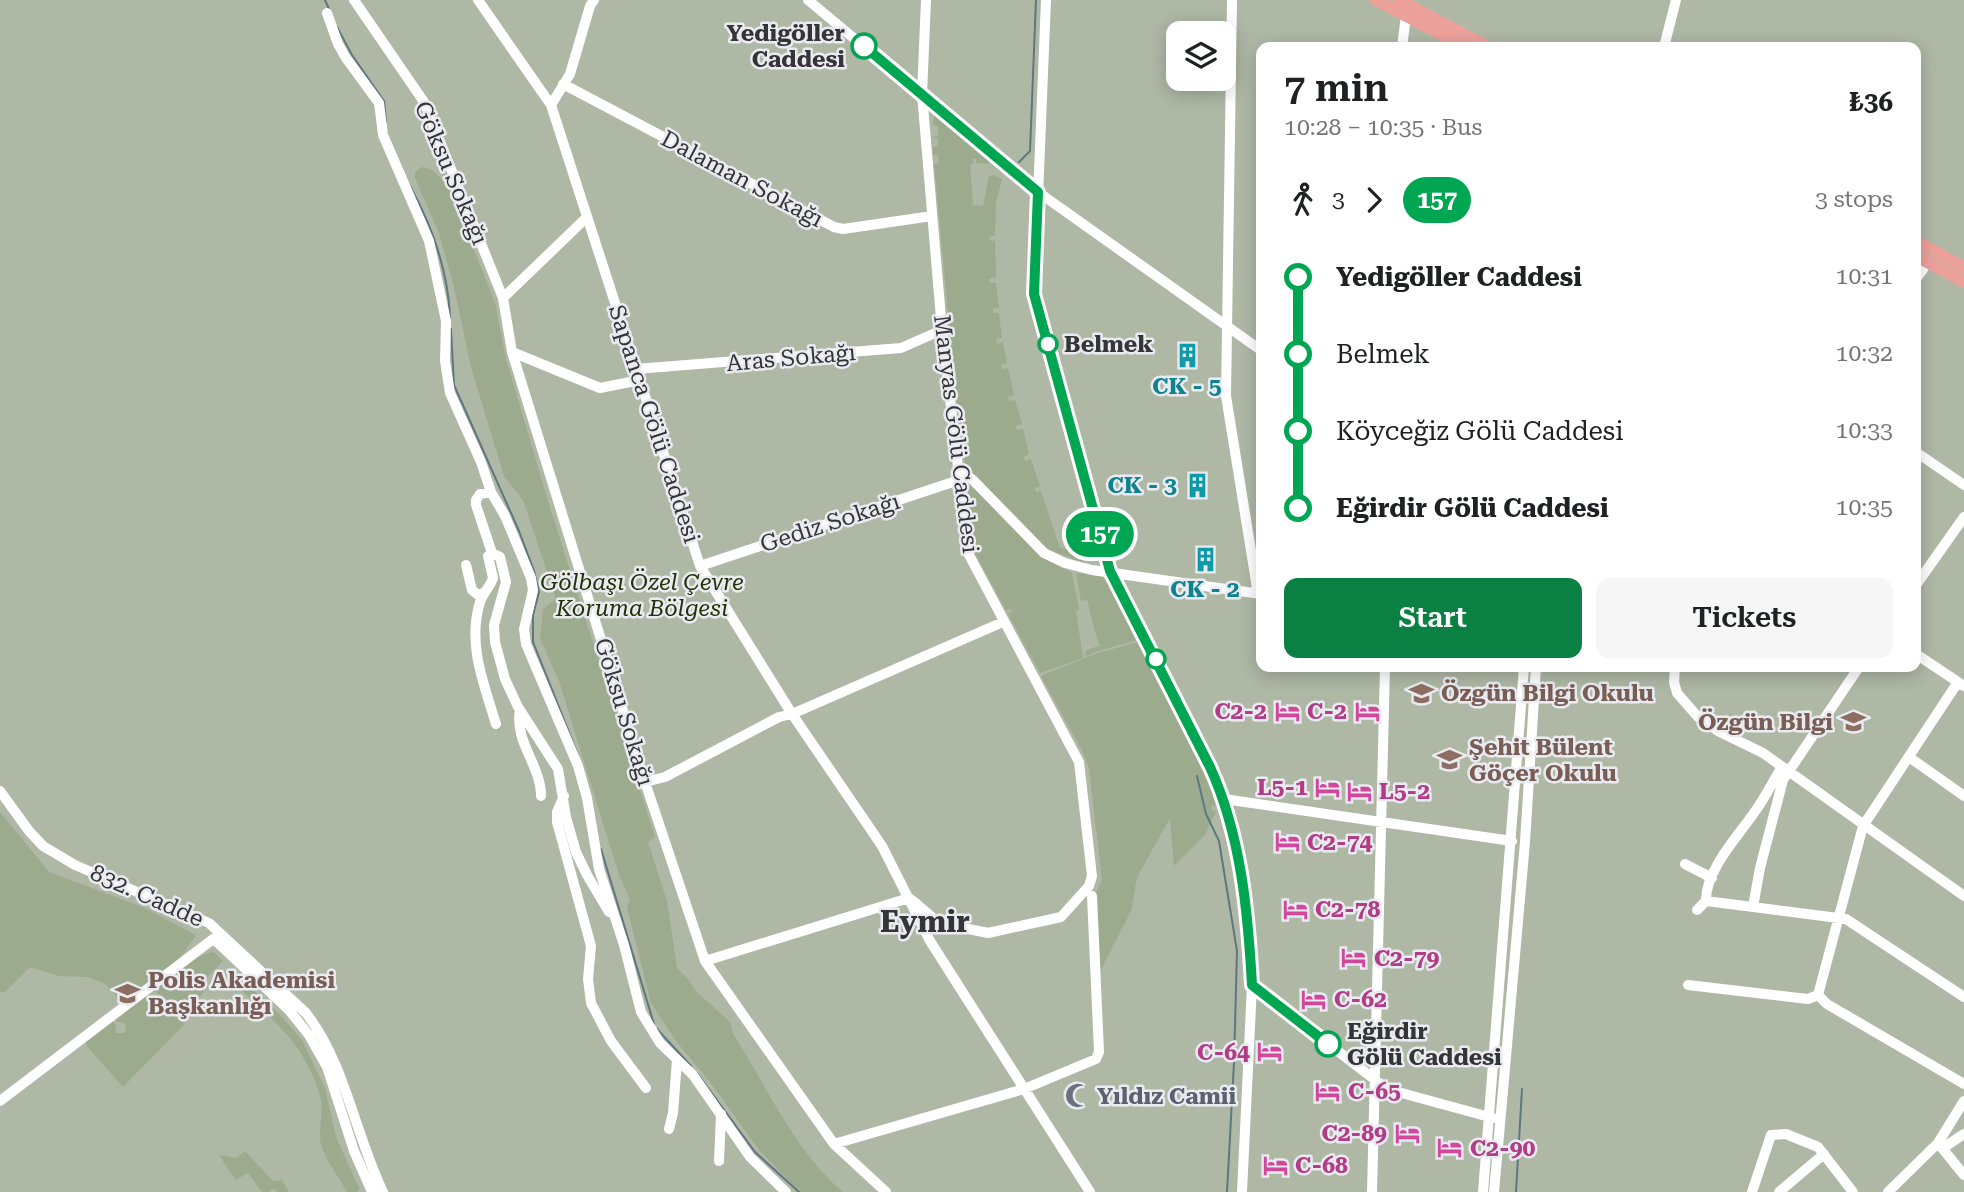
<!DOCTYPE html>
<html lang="en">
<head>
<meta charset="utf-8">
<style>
  body { margin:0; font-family:"Roboto Serif",serif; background:#f6f6f6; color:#202124; height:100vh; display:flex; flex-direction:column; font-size:26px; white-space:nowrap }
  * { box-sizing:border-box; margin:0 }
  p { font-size:23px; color:#757577 }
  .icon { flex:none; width:38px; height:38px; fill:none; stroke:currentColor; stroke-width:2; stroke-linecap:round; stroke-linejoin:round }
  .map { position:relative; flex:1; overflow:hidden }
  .side { position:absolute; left:1256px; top:42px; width:665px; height:630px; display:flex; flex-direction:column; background:#fff; border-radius:14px; box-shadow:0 4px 18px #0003 }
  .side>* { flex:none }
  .badge { padding:0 14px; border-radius:23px; font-size:24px; line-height:46px }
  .fabs { position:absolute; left:1166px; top:21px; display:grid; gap:14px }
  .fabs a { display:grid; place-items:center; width:70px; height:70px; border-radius:14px; background:#fff; box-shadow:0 4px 18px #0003; font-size:35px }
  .map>.badge { position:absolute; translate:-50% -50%; box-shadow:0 0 0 4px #fff }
  .legs { display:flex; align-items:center; gap:10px; height:77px; padding:0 28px; font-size:23px }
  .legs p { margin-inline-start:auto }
  .headline { display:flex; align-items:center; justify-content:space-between; height:119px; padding:0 28px }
  h1 { font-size:38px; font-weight:600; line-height:52px }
  .primary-button { display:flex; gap:14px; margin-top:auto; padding:14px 28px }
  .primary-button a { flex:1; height:80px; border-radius:14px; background:#0b8043; color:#fff; font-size:28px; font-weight:600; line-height:80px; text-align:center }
  .primary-button a+a { background:#f6f6f6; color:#202124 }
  ul { padding:0 28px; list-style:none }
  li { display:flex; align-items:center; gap:24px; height:77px; font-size:26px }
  li i { display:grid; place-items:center; width:10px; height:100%; margin:0 9px; background:currentColor }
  li i::after { content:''; width:18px; height:18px; margin:-9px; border:5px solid; border-radius:50%; background:#fff }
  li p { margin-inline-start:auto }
  li:first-child i { background:linear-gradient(#0000 50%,currentColor 0) }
  li:last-child i { background:linear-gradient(currentColor 50%,#0000 0) }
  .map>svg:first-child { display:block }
</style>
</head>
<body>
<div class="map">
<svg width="1964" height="1192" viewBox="0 0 1964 1192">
  <rect width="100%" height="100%" fill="#dddee3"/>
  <path fill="#aeb8a5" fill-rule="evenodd" d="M0 0H1964V1192H0ZM1178 33H1223V79H1178ZM1262 47H1916V667H1262Z"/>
  <path fill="#9caa8d" d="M934 116 990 161 987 164 976 163V159H973V164H970L973 205 983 206 989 176 994 175 1002 179 996 203 995 236H990L989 240 995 241 996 277 989 279 990 283H996L999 308H993V313H999L1002 338 996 339 997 344 1003 342 1007 363 1001 365 1002 369 1008 368 1014 395 1008 397 1009 401 1015 400 1022 424 1016 426 1017 430 1023 429 1029 454 1024 457 1025 461 1031 459 1040 486 1035 488 1036 492 1041 491 1060 548 1082 552 1084 563 1048 549 965 466 953 366 934 164 939 163 938 155H933V147H938V139L932 137 938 136V126L932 125Z
    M422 167 432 170 449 186 495 303 506 359 551 511 655 837 648 842 667 901 677 968 687 978 696 991 730 1022 733 1034C768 1088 794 1150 843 1192H802L791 1183 760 1151 710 1082 676 1041 651 1003 627 908 630 899 619 875 559 681 540 639 543 609 556 599 523 500 504 476 471 367 454 287 439 233 415 178V172Z
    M967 484 984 497 1041 557 1072 573 1079 610 1076 611 1083 658 1040 673 1008 614 1012 612 1011 609 1006 610 975 554Z
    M1076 573 1105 577 1137 640 1098 651 1085 657 1086 650 1099 646 1087 600 1081 601Z
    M1138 642 1214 791 1216 805 1211 807 1213 811 1217 810 1204 836 1174 866 1170 818 1137 877 1131 911 1101 970 1095 895 1102 880 1089 768 1083 752 1041 676 1098 653Z
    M0 812 49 872 143 907 196 935 169 974 125 1005 104 983 88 977 59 976 30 967 5 992H0Z
    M214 952 223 961 200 985 204 992 185 1012 153 990C170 978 193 955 214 952Z
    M242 980 283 1018 302 1040 325 1088 336 1137 359 1188 358 1192H347C339 1177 325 1160 321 1144 317 1131 325 1114 320 1096 305 1044 274 1021 236 985Z
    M143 996 153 998 185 1024 123 1087 86 1045V1039L111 1020 115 1024 116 1033H125L126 1025 122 1022H117L114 1018Z
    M245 1151 273 1181 282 1180 289 1192H277L274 1188 268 1192H262L248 1173 236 1180 219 1155 237 1158Z"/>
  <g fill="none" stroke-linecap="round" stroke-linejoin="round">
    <path stroke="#5f7781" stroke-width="2" d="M325 0 329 9
      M337 27 352 55 384 101 386 122
      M1019 162 1030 151 1036 0
      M410 186C432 226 448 271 450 317
      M451 329 454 385 519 531 534 571 539 592 533 615V642L578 755
      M1197 776 1206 814 1219 841 1237 951 1234 1063 1227 1192
      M601 849 654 1024
      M657 1029 691 1066
      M697 1073 755 1152 799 1192
      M1516 1192 1522 1089"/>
    <path stroke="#fff" stroke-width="10" d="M354 0 424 102 503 298 512 352 645 782 705 961 834 1144 886 1192
      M478 0 551 105 700 566 792 714 882 846 930 941 1090 1192
      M808 0 1038 192 1262 351
      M1046 0 1034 294 1110 571 1210 767 1229 816 1247 915 1252 985 1242 1192
      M1232 0 1226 396 1258 594
      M327 13 338 44 346 58 379 103 383 135 429 241 446 321 445 361 450 393 481 462 491 492 505 516 531 578 533 590 524 629 526 644 578 766 587 798 599 869 624 945 641 1012 660 1043 693 1075 750 1157 786 1192
      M1402 47 1406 16
      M1664 47 1676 0
      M563 84 834 227 843 229 932 216
      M551 105 570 74 590 6 594 0
      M1916 279 1928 262
      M503 298 587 217
      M512 352 600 388 640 380
      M636 369 901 348 942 330
      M1916 452 1964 485
      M959 474H965L973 480 1044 553 1065 563 1092 570 1261 594
      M491 492 480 494 476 500V505L492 553
      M466 565 472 590 478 595 485 592
      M700 566 959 480
      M1916 585 1964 517
      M1916 654 1964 686
      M1675 667 1674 682 1677 693 1698 717 1718 731 1763 753 1964 896
      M520 710C514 742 541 765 541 796
      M496 724C484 684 467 644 480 602 483 593 490 587 493 578L488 556 492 553 500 557 506 582 494 625 495 642 505 679 518 707 558 769 566 817 576 852 587 875 609 912
      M1909 757 1964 796
      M645 782 665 777 779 717 792 714 1003 622
      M0 791 29 831 43 846 75 865 209 923 306 1013C345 1063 355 1134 383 1192
      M564 796 557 812V822L591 946 588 979 591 1003 611 1041 646 1088
      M1224 799 1512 841
      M1685 864 1712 878
      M912 900 939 923 988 933 1061 917 1089 886 1092 876 1079 762 968 553 942 330 922 94 926 0
      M1706 901C1705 870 1740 834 1756 810 1766 796 1773 781 1782 767
      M1753 907 1760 868 1783 780 1859 667
      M1697 910 1706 901 1846 919 1964 997
      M215 940 289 1010 309 1035 327 1067 354 1151 372 1192
      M705 961 909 898
      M1252 985 1387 1089 1493 1118
      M1688 985 1808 999 1818 995
      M1818 995 1863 826 1958 682
      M1818 995 1827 1004 1964 1084
      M0 1101 217 936
      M669 1129 673 1113 677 1060
      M1938 1143 1964 1175
      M834 1144 1024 1089 1096 1059 1099 1052 1092 896
      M1943 1148 1964 1134
      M719 1161 721 1114
      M1372 1192 1385 667
      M1483 1192 1524 667
      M1494 1192 1525 842 1536 667
      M1752 1192 1771 1135 1786 1134 1818 1147 1853 1192
      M1779 1192 1824 1154
      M1888 1192 1938 1143 1964 1101"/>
    <path stroke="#eda19b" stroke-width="12" d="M1376 0 1465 47
      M1399 0 1488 47
      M1916 241 1964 268
      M1916 256 1964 282"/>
  </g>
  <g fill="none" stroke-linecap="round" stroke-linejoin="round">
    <defs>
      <path id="line-1" d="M864 46 1038 192 1034 294 1110 571 1210 767C1241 835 1248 912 1252 985L1328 1044"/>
    </defs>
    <use href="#line-1" stroke="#fff" stroke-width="16"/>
    <use href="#line-1" stroke="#00a651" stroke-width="10"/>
  </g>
  <defs>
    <symbol id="building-bare" viewBox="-9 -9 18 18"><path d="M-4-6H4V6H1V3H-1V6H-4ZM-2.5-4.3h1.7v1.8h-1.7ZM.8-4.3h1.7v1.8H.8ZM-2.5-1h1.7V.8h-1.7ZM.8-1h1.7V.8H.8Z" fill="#0f9aa8" stroke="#eaebf1" stroke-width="2.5" paint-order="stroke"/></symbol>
    <symbol id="school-bare" viewBox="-9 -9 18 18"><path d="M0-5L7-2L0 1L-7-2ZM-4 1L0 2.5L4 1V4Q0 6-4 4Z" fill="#8d6e63" stroke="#eaebf1" stroke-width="2.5" paint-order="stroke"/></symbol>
    <symbol id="hotel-bare" viewBox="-9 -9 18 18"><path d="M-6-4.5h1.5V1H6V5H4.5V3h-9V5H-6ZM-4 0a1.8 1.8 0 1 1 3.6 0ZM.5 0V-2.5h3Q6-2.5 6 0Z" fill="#d1479c" stroke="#eaebf1" stroke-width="2.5" paint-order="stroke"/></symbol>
    <symbol id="university-bare" viewBox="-9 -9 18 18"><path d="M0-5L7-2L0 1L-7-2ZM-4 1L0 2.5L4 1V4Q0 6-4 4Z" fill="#8d6e63" stroke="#eaebf1" stroke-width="2.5" paint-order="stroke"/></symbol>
    <symbol id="mosque-bare" viewBox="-9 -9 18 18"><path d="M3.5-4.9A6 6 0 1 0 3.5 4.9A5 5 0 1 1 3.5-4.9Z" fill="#6b7280" stroke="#eaebf1" stroke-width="2.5" paint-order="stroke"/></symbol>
  </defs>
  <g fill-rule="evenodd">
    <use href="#building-bare" x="1170" y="338" width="35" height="35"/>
    <use href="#building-bare" x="1180" y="468" width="35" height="35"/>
    <use href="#building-bare" x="1188" y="542" width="35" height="35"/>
    <use href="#school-bare" x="1404" y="676" width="35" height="35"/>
    <use href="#hotel-bare" x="1270" y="694" width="35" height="35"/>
    <use href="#hotel-bare" x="1350" y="694" width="35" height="35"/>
    <use href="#school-bare" x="1836" y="704" width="35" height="35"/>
    <use href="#school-bare" x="1432" y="742" width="35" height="35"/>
    <use href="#hotel-bare" x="1310" y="770" width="35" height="35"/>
    <use href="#hotel-bare" x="1342" y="774" width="35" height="35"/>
    <use href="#hotel-bare" x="1270" y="824" width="35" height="35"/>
    <use href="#hotel-bare" x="1278" y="892" width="35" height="35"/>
    <use href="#hotel-bare" x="1336" y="940" width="35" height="35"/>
    <use href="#university-bare" x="110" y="976" width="35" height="35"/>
    <use href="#hotel-bare" x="1296" y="982" width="35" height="35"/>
    <use href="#hotel-bare" x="1252" y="1034" width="35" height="35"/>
    <use href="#hotel-bare" x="1310" y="1074" width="35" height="35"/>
    <use href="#mosque-bare" x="1060" y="1078" width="35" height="35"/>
    <use href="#hotel-bare" x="1390" y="1116" width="35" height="35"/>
    <use href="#hotel-bare" x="1432" y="1130" width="35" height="35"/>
    <use href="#hotel-bare" x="1258" y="1148" width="35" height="35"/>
  </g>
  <g fill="#fff" stroke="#00a651" stroke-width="3.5">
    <circle cx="864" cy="46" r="12"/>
    <circle cx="1048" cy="344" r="9"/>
    <circle cx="1156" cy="659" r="9"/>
    <circle cx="1328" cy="1044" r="12"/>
  </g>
  <g text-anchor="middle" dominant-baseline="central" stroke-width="5" stroke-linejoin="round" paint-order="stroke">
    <g font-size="23" font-weight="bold" fill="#353537" stroke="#eaebf1" text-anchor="start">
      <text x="845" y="33" text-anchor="end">Yedigöller<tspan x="845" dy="26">Caddesi</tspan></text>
      <text x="1064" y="344">Belmek</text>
      <text x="1347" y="1031">Eğirdir<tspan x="1347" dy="26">Gölü Caddesi</tspan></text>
    </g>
    <g font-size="23" fill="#353537" stroke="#eaebf1">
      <text transform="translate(451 173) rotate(67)">Göksu Sokağı</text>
      <text transform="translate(742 179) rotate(28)">Dalaman Sokağı</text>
      <text transform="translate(791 358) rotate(-5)">Aras Sokağı</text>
      <text transform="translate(654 424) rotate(72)">Sapanca Gölü Caddesi</text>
      <text transform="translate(956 434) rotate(83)">Manyas Gölü Caddesi</text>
      <text transform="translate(830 523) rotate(-18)">Gediz Sokağı</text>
      <text transform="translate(624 712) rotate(73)">Göksu Sokağı</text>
      <text transform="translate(147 896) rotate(24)">832. Cadde</text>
    </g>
    <g font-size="23" font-weight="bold" fill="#0d838f" stroke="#eaebf1">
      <text x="1187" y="386">CK - 5</text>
      <text x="1177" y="485" text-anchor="end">CK - 3</text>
      <text x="1205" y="589">CK - 2</text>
    </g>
    <g font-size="23" font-style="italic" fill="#223405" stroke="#eaebf1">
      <text x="642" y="582">Gölbaşı Özel Çevre<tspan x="642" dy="26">Koruma Bölgesi</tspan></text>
    </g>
    <g font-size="23" font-weight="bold" fill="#785e54" stroke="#eaebf1" text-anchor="start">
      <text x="1441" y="693">Özgün Bilgi Okulu</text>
      <text x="1833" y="722" text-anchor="end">Özgün Bilgi</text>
      <text x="1469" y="747">Şehit Bülent<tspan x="1469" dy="26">Göçer Okulu</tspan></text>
      <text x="148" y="980">Polis Akademisi<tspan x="148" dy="26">Başkanlığı</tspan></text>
    </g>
    <g font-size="23" font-weight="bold" fill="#b23c85" stroke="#eaebf1" text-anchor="start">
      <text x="1267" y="711" text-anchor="end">C2-2</text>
      <text x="1347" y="711" text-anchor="end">C-2</text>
      <text x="1308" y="787" text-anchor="end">L5-1</text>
      <text x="1379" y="791">L5-2</text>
      <text x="1307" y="842">C2-74</text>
      <text x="1315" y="909">C2-78</text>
      <text x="1374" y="958">C2-79</text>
      <text x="1334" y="999">C-62</text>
      <text x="1250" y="1052" text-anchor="end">C-64</text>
      <text x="1348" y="1091">C-65</text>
      <text x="1387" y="1133" text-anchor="end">C2-89</text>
      <text x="1470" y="1148">C2-90</text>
      <text x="1295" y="1165">C-68</text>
    </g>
    <g font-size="23" font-weight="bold" fill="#5b616d" stroke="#eaebf1" text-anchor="start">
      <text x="1097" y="1096">Yıldız Camii</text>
    </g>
    <g font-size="30" font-weight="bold" fill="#353537" stroke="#eaebf1">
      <text x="925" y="921">Eymir</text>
    </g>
  </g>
</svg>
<div class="fabs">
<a><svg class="icon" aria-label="layers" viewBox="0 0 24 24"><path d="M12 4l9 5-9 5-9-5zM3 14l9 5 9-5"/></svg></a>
</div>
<b class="badge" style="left:1100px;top:534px;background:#00a651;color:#fff">157</b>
<section class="side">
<div class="headline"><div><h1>7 min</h1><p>10:28 – 10:35 · Bus</p></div><b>₺36</b></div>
<div class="legs"><svg class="icon" aria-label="walk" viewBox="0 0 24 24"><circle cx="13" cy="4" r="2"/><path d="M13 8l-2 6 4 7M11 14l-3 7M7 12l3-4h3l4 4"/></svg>3<svg class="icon" aria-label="forward" viewBox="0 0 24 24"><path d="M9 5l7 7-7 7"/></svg><b class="badge" style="background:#00a651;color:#fff">157</b><p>3 stops</p></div>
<ul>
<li><i style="color:#00a651"></i><b>Yedigöller Caddesi</b><p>10:31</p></li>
<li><i style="color:#00a651"></i><span>Belmek</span><p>10:32</p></li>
<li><i style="color:#00a651"></i><span>Köyceğiz Gölü Caddesi</span><p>10:33</p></li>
<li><i style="color:#00a651"></i><b>Eğirdir Gölü Caddesi</b><p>10:35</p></li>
</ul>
<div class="primary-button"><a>Start</a><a>Tickets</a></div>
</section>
</div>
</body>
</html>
